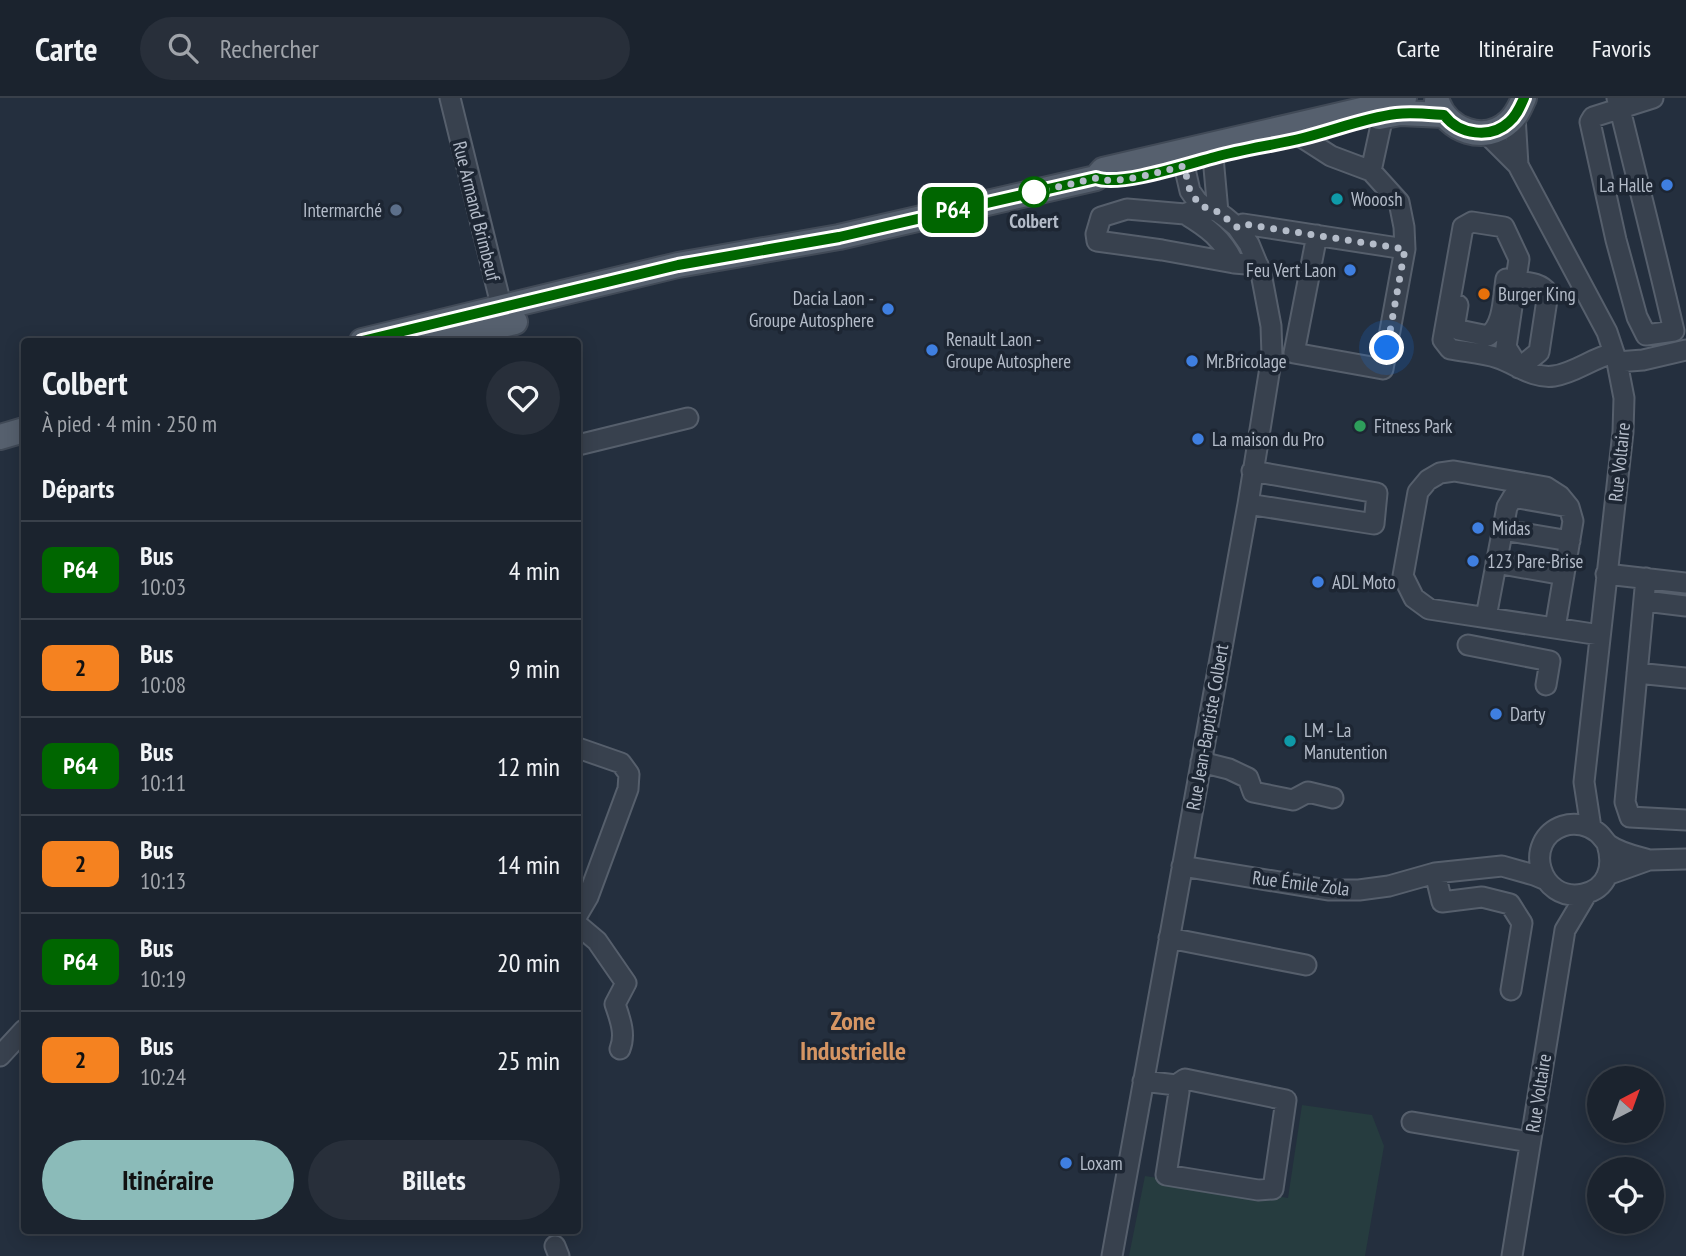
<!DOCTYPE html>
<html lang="fr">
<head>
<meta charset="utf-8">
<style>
  body { margin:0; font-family:"PT Sans Narrow",sans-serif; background:#282f3a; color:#f1f3f6; height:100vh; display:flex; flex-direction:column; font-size:26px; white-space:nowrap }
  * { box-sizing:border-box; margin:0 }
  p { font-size:23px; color:#a0a4aa }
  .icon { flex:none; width:38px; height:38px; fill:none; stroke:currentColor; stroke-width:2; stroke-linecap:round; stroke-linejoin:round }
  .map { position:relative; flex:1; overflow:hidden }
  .sheet { position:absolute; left:21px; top:240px; width:560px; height:896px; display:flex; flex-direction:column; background:#1b232e; border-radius:7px; box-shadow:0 4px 18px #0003,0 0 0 2px #39404a }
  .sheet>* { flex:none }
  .badge { padding:0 14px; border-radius:10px; font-size:24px; line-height:46px }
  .needle { width:46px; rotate:41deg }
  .fabs { position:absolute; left:1587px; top:968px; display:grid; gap:14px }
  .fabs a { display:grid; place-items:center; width:77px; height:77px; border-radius:50%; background:#1b232e; box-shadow:0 4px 18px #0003,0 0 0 2px #39404a; font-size:35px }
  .you { position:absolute; width:35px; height:35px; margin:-18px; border:5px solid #fff; border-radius:50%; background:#1a73e8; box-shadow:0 0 0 10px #1a73e833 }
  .map>.badge { position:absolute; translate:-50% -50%; box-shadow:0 0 0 4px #fff }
  h2 { padding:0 21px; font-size:26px; line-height:63px }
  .round { display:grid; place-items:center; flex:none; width:74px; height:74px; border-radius:37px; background:#282f3a }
  .summary { display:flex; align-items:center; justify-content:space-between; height:119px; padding:0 21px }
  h1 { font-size:33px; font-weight:700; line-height:52px }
  .cta { display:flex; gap:14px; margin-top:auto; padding:14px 21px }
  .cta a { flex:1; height:80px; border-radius:42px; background:#8bbbb9; color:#111; font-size:28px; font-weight:700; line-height:80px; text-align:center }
  .cta a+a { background:#282f3a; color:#f1f3f6 }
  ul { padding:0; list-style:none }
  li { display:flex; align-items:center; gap:21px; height:98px; padding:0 21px; border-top:2px solid #39404a }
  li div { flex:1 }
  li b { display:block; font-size:26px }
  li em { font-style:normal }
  li .badge { min-width:77px; font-weight:700; text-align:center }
  header { display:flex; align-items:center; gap:42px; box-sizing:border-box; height:98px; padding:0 35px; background:#1b232e; border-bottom:2px solid #39404a }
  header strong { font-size:33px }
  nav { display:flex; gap:38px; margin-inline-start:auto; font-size:24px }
  .search { width:490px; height:63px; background:#282f3a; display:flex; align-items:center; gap:18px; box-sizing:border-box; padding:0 24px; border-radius:38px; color:#a0a4aa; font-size:26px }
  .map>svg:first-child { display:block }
</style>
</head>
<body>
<header>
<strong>Carte</strong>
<div class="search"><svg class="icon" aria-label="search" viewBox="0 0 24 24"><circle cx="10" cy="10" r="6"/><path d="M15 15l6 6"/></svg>Rechercher</div>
<nav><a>Carte</a><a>Itinéraire</a><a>Favoris</a></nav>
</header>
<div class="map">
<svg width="1686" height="1158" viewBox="0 0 1686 1158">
  <rect width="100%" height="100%" fill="#242f3e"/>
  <path fill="#263c3f" d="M1302 1007 1372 1017 1384 1048 1365 1158H1129L1145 1078 1288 1100Z"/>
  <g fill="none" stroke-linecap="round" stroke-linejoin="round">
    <defs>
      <path id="minor" d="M450 0 505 223
        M1617 0 1620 11C1638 85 1657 159 1674 233L1646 237 1637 219 1616 142 1590 24 1593 19 1653 0
        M1515 18 1518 67 1520 71 1607 234 1617 264 1624 300 1623 334 1584 684 1591 730
        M1485 34 1518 67
        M1303 40 1331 58 1371 73 1383 18
        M1209 47 1213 59 1218 114
        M1196 111 1185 116C1207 129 1223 141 1234 165
        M1185 116 1127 111 1101 119 1096 136 1097 143 1162 152 1234 165 1258 167
        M1237 129 1243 126 1405 151
        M1317 137 1294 255 1383 271 1405 151 1404 129 1399 104 1371 73
        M1458 207 1455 225 1459 232 1488 238C1504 227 1503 199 1506 181 1520 185 1539 182 1548 195L1539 254 1519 270
        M1617 264 1643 262 1686 252
        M1519 270 1506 249 1519 161 1504 129 1472 124 1463 129 1443 242 1450 251C1465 254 1483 255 1498 260 1516 266 1533 281 1554 278 1575 275 1592 260 1614 255
        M578 347 688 320
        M1248 406 1374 426 1377 395 1252 373
        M1503 432 1570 443
        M1496 465 1564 477
        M1606 476 1686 485
        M1646 480 1625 704 1630 719 1686 722
        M1645 503 1686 508
        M1486 519 1507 409 1513 399 1569 409
        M1555 530 1573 423 1569 409 1560 398 1546 389 1454 373 1440 375 1428 382 1418 394 1403 478 1414 500 1429 511 1600 537
        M1468 547 1550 563 1546 587
        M1637 575 1686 580
        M578 650 621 665 629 676 628 691 588 799 578 816
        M1201 664 1229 671 1248 680 1253 694 1293 702 1308 694 1333 700
        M1607 746C1614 768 1608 791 1583 796 1539 805 1522 742 1563 728 1575 724 1589 727 1598 735 1602 738 1605 744 1609 747 1620 755 1636 758 1649 762
        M1182 768 1328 792H1359L1389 788 1435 775 1502 768 1534 777 1546 782
        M1435 775 1442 804 1482 799 1510 806 1522 825 1511 892
        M1607 777 1649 762 1686 761
        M578 827 597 843 626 885 615 906C620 921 626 936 620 951
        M1169 840 1306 867
        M0 958 24 932
        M1143 983 1176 987 1185 981 1286 1002 1273 1091 1258 1092 1166 1077 1179 994 1176 987
        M1412 1024 1530 1044
        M555 1148 559 1158
        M1112 1158 1248 406 1272 257 1271 228 1261 175 1249 146 1237 129 1225 119 1218 114 1204 109 1197 103 1190 93 1181 54
        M1512 1158 1565 832 1587 795"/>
      <path id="major" d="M1437 3C1447 33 1485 46 1509 24 1517 17 1520 9 1524 0
        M1379 19 1400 15 1444 17
        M362 243 678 167 839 139 1096 80 1103 72 1396 4 1404 0
        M434 243 515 224
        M0 339 24 332"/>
    </defs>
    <use href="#minor" stroke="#565f6c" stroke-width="23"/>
    <use href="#major" stroke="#414a57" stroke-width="28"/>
    <use href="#minor" stroke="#38414e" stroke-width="19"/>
    <use href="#major" stroke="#56606e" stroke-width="24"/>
  </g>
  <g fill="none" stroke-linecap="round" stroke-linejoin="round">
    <defs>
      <path id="line" d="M362 243 678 167 839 139 1096 80C1120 89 1188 66 1215 59 1244 51 1274 47 1303 40 1335 32 1364 20 1396 16 1412 14 1429 16 1444 17 1459 37 1491 41 1509 24 1517 17 1520 9 1524 0"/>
    </defs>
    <use href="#line" stroke="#fff" stroke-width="16"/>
    <use href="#line" stroke="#060" stroke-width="10"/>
    <path stroke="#b4bcc9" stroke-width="7" stroke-dasharray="0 12.6" d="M1034 94 1028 96 1096 80C1117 88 1161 73 1184 68L1190 93 1197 103 1204 109 1218 114 1237 129 1243 126 1405 151 1387 250"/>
  </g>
  <g fill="#3f7fe0" stroke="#1d2633" stroke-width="2.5">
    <circle cx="1667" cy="87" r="7"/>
    <circle cx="1350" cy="172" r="7"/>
    <circle cx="888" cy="211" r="7"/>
    <circle cx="932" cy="252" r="7"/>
    <circle cx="1192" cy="263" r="7"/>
    <circle cx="1198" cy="341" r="7"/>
    <circle cx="1478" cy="430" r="7"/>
    <circle cx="1473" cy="463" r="7"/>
    <circle cx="1318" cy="484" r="7"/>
    <circle cx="1496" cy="616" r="7"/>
    <circle cx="1066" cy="1065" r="7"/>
  </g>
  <circle fill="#fff" stroke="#060" stroke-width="3.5" cx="1034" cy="94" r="14"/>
  <g fill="#0f9aa8" stroke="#1d2633" stroke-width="2.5">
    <circle cx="1337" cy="101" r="7"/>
    <circle cx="1290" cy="643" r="7"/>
  </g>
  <circle fill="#5c6f8a" stroke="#1d2633" stroke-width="2.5" cx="396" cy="112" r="7"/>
  <circle fill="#e8710a" stroke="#1d2633" stroke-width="2.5" cx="1484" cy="196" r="7"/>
  <circle fill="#2e9e5b" stroke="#1d2633" stroke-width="2.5" cx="1360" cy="328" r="7"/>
  <g text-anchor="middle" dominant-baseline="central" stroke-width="7" stroke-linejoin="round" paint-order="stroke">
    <g font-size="19" fill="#b4bcc9" stroke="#1d2633" text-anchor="start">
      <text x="1653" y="87" text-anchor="end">La Halle</text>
      <text x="1351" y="101">Wooosh</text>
      <text x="382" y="112" text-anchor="end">Intermarché</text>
      <text x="1336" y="172" text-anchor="end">Feu Vert Laon</text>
      <text x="1498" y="196">Burger King</text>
      <text x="874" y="200" text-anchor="end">Dacia Laon -<tspan x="874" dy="22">Groupe Autosphere</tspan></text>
      <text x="946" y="241">Renault Laon -<tspan x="946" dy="22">Groupe Autosphere</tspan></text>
      <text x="1206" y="263">Mr.Bricolage</text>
      <text x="1374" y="328">Fitness Park</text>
      <text x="1212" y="341">La maison du Pro</text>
      <text x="1492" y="430">Midas</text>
      <text x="1487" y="463">123 Pare-Brise</text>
      <text x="1332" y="484">ADL Moto</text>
      <text x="1510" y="616">Darty</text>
      <text x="1304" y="632">LM - La<tspan x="1304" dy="22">Manutention</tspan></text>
      <text x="1080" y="1065">Loxam</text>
    </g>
    <g font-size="19" fill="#b4bcc9" stroke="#1d2633">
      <text transform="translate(477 113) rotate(76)">Rue Armand Brimbeuf</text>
      <text transform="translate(1619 364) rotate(-84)">Rue Voltaire</text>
      <text transform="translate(1207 629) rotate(-80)">Rue Jean-Baptiste Colbert</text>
      <text transform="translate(1301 785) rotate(7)">Rue Émile Zola</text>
      <text transform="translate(1538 995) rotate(-81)">Rue Voltaire</text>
    </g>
    <g font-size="19" font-weight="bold" fill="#b4bcc9" stroke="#1d2633">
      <text x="1034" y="123">Colbert</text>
    </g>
    <g font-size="26" font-weight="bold" fill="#d59563" stroke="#1d2633">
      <text x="853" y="922">Zone<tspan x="853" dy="30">Industrielle</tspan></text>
    </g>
  </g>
</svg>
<div class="fabs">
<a><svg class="needle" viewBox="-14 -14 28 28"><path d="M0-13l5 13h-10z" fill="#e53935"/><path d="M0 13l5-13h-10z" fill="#a0a4aa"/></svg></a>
<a><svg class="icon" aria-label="locate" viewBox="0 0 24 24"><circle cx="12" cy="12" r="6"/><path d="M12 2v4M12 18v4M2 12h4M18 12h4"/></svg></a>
</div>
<div class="you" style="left:1387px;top:250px"></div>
<b class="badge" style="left:953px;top:112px;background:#060;color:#fff">P64</b>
<section class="sheet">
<div class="summary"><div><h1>Colbert</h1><p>À pied · 4 min · 250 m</p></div><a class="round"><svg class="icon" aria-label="heart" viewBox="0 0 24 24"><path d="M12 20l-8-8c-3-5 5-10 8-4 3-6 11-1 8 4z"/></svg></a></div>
<h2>Départs</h2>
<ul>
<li><span class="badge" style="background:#060;color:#fff">P64</span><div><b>Bus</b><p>10:03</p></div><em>4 min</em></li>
<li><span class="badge" style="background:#f58220;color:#111">2</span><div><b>Bus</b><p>10:08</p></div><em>9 min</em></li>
<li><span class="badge" style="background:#060;color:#fff">P64</span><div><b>Bus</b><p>10:11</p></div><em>12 min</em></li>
<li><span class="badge" style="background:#f58220;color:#111">2</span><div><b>Bus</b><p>10:13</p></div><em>14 min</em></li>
<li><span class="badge" style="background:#060;color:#fff">P64</span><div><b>Bus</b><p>10:19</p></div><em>20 min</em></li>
<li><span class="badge" style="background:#f58220;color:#111">2</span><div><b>Bus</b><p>10:24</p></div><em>25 min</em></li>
</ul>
<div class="cta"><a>Itinéraire</a><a>Billets</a></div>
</section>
</div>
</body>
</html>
